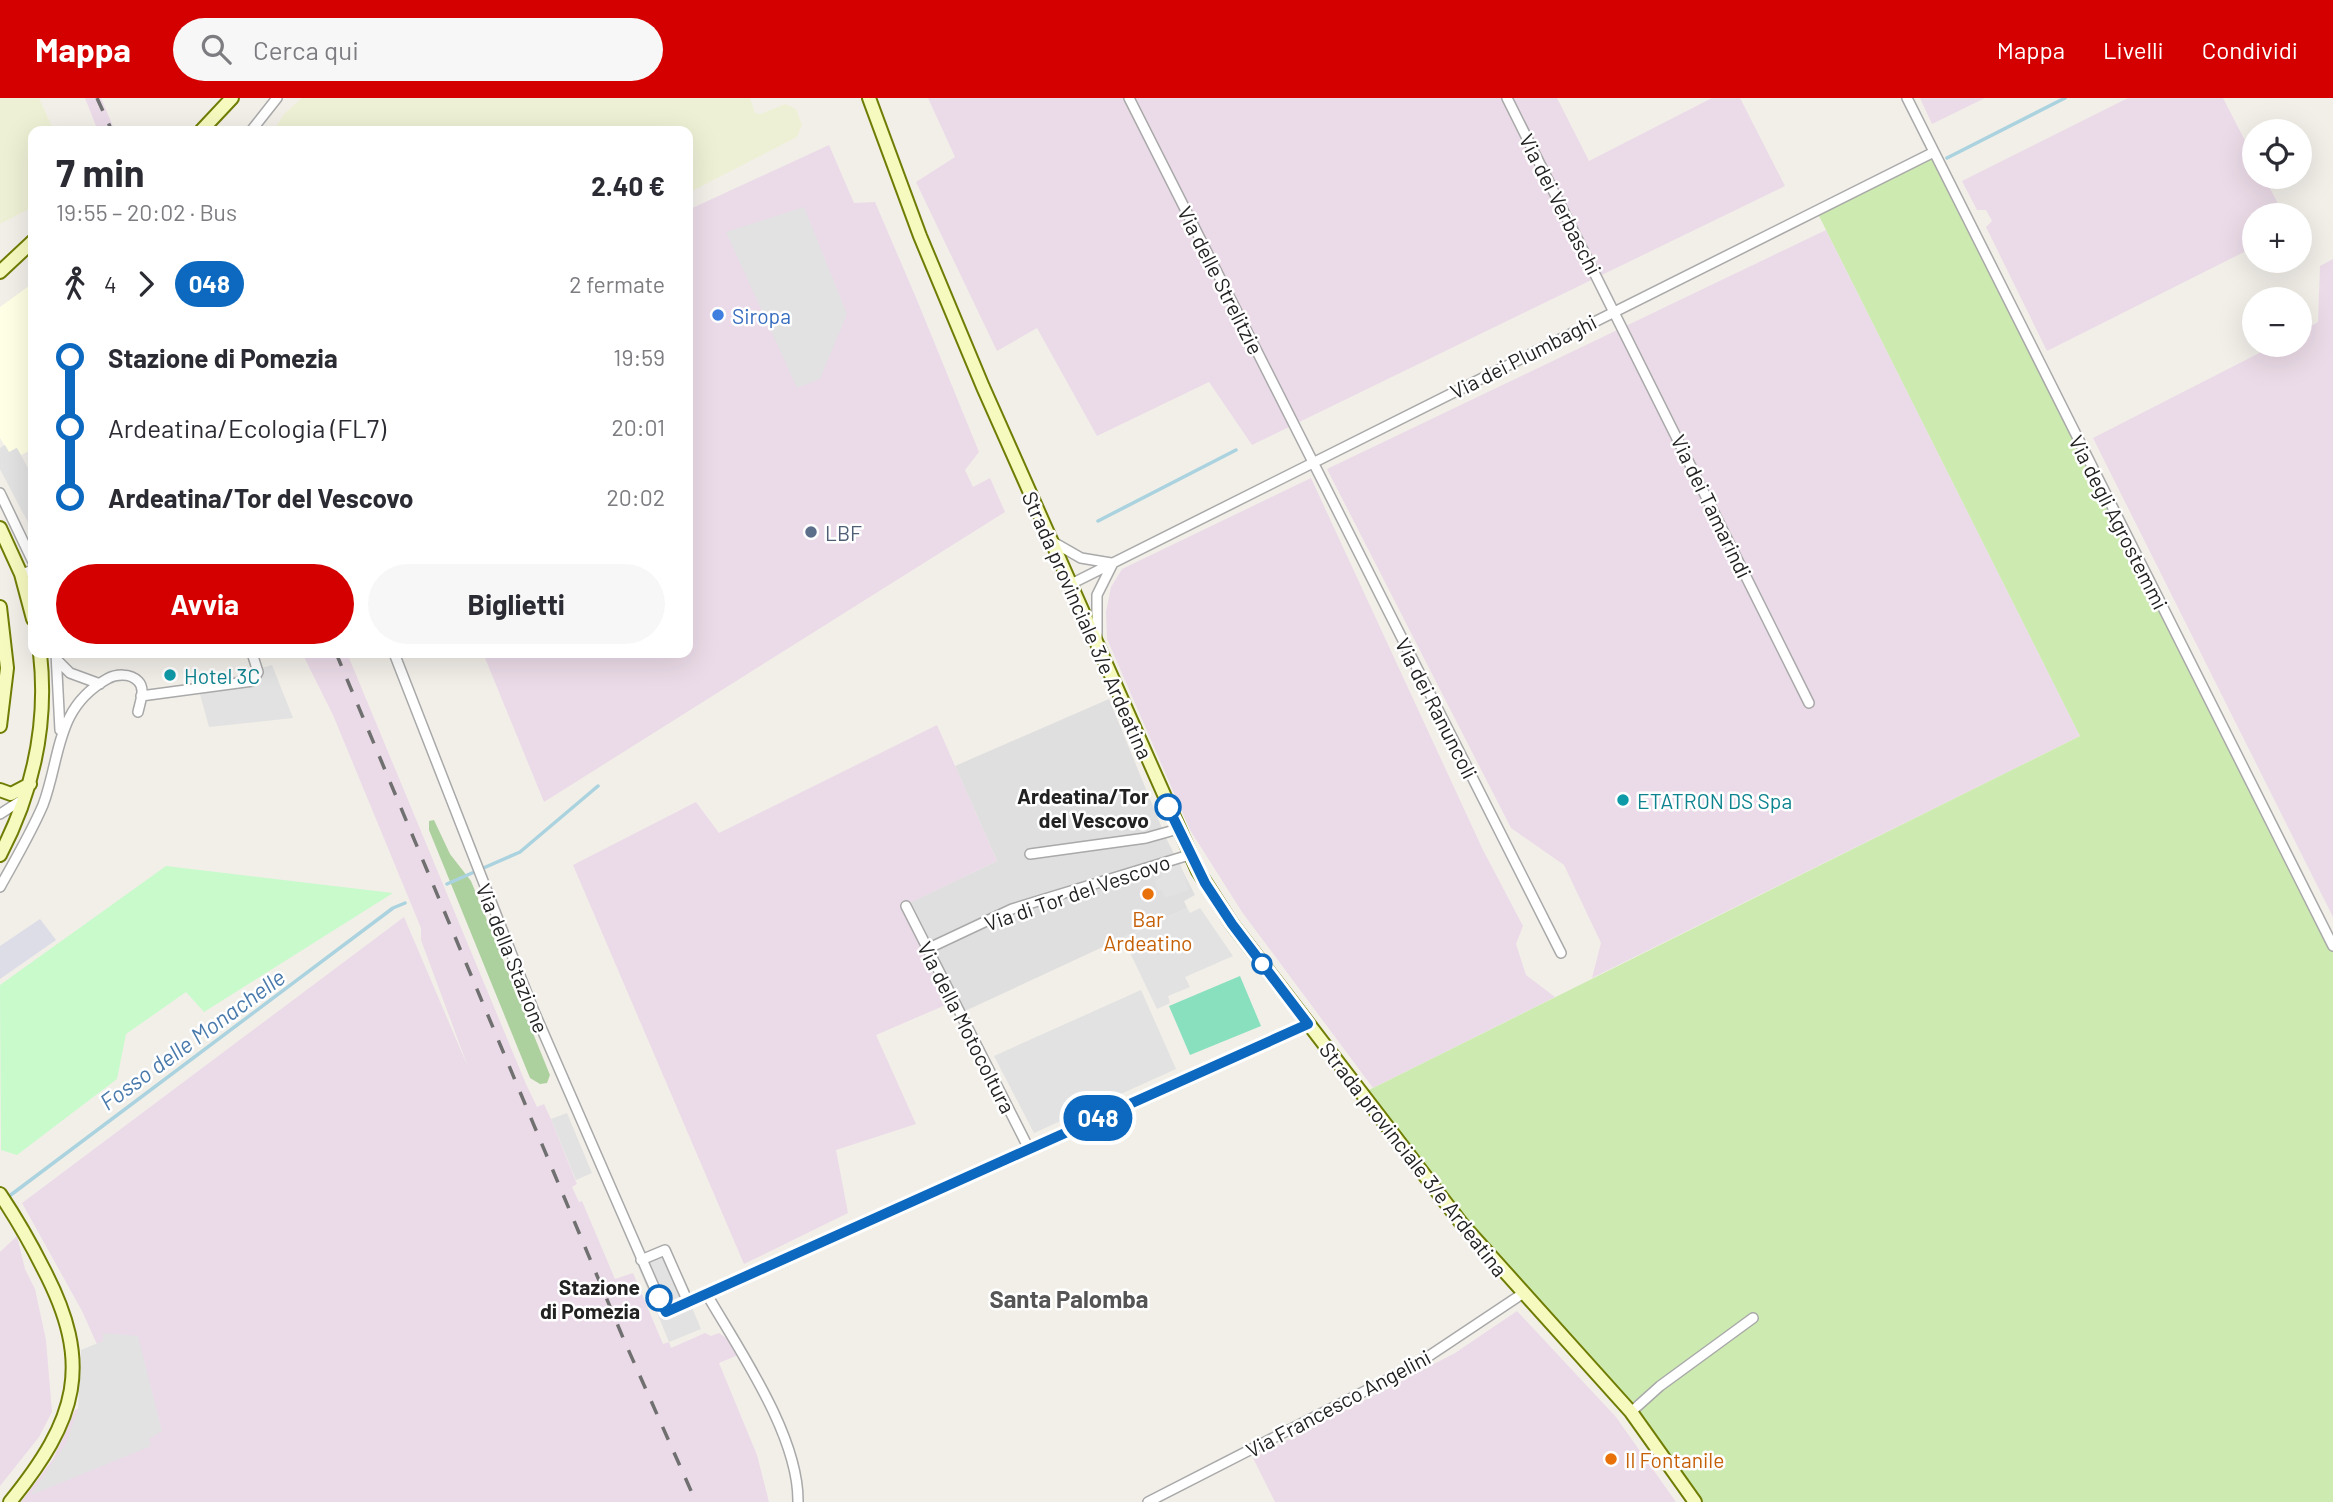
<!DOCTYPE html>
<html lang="it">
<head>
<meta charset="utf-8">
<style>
  body { margin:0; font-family:Barlow,sans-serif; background:#f7f7f7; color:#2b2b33; height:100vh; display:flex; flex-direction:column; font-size:26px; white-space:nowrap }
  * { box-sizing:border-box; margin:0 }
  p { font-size:23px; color:#7c7c81 }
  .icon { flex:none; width:38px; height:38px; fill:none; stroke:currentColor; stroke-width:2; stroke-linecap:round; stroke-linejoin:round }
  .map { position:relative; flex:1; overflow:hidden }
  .side { position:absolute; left:28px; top:28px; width:665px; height:532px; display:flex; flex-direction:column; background:#fff; border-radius:14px; box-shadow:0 7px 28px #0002 }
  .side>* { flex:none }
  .badge { padding:0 14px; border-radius:23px; font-size:24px; line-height:46px }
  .buttons { position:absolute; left:2242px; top:21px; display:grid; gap:14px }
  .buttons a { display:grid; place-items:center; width:70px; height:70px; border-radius:50%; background:#fff; box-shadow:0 7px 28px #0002; font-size:35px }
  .map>.badge { position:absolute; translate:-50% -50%; box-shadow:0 0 0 4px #fff }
  .legs { display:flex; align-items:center; gap:10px; height:77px; padding:0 28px; font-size:23px }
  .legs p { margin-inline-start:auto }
  .head { display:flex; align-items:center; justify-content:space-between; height:119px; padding:0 28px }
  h1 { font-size:38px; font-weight:700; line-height:52px }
  .primary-button { display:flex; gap:14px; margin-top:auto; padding:14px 28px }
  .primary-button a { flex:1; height:80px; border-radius:42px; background:#d40000; color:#fff; font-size:28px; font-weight:700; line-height:80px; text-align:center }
  .primary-button a+a { background:#f7f7f7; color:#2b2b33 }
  ul { padding:0 28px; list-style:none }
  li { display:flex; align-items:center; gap:24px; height:70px; font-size:26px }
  li i { display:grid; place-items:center; width:10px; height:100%; margin:0 9px; background:currentColor }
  li i::after { content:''; width:18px; height:18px; margin:-9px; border:5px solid; border-radius:50%; background:#fff }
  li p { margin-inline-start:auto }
  li:first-child i { background:linear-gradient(#0000 50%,currentColor 0) }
  li:last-child i { background:linear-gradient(currentColor 50%,#0000 0) }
  header { display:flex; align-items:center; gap:42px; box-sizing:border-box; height:98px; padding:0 35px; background:#d40000; color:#fff }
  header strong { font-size:33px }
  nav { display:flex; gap:38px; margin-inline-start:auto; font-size:24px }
  .search { width:490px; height:63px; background:#f7f7f7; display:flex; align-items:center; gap:18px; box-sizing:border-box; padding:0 24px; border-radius:38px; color:#7c7c81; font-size:26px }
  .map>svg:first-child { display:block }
</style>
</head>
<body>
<header>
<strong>Mappa</strong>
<div class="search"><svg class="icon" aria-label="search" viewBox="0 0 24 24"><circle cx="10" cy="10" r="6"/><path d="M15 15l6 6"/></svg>Cerca qui</div>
<nav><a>Mappa</a><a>Livelli</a><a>Condividi</a></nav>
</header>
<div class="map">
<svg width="2333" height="1404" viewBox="0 0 2333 1404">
  <rect width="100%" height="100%" fill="#f2efe9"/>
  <path fill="#e0dfdf" d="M1109 601 1166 740 1195 797 1184 803 1187 810 965 913 911 804 997 763 955 668Z"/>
  <path fill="#ebdbe8" d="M85 0H101L115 33H98Z
    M928 0H1557L1589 63 1712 0H1740L1785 88 1252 347 1209 284 1097 338 1037 230 997 253 916 84 955 59Z
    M1920 0H1985L1932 26Z
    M2128 0H2223L2254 60V79H2264L2284 117H2254V149L2047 253 1986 129 1992 123 1986 112H1977L1962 83Z
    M829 47 854 105 875 104 917 202 979 354 965 372 973 389 990 380 1005 414 544 704 483 555H688V112Z
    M1826 132 2080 638 1592 880 1601 845 1564 767 1511 730 1327 371Z
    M2333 161V819L2093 340 2275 247H2300V234L2318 224 2320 168Z
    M1311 380 1483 752 1523 828 1516 846 1526 877 1555 899 1373 990 1242 814 1190 732 1107 541 1106 514 1111 489 1122 471Z
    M302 555H347L526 986 537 1009 544 1006 551 1021 577 1086 572 1089 579 1104 582 1103 615 1181 633 1175 663 1246 669 1244 671 1250 705 1235 711 1238 719 1235 729 1242 738 1257 719 1265 757 1357 769 1404H21L53 1361 75 1312 117 1291 82 1213 22 1105 404 819 468 969 421 842V830L333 617Z
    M937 627 997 763 901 809 948 906 876 937 916 1026 836 1052 848 1115 744 1166 573 767 696 704 719 735Z
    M17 1138 25 1171 35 1191 46 1242 52 1314 39 1339 0 1388V1154Z
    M1517 1213 1616 1319 1676 1404H1275L1253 1360 1455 1255Z"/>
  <path fill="#ffffe5" d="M33 185V351L21 357 16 350 9 355 0 340V209Z"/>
  <path fill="#eef0d5" d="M0 0H39L54 33H33V109L0 126Z
    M302 0H750L755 15 761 16 785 6 796 11 802 27 797 39 688 95V33H273L284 16Z"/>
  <path fill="#cdebb0" d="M1934 54 2333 848V1404H1695L1665 1361 1522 1196 1361 996 2080 638 1816 112Z"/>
  <path fill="#add19e" d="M434 722 450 756 471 783 550 977 547 985 540 986 530 980 429 732V723Z"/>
  <path fill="#c8facc" d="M166 768 393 795 204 914 186 894 126 936 117 981 17 1057 1 1052 0 887Z"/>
  <path fill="#88e0be" d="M1240 878 1261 928 1190 957 1169 908Z"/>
  <path fill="#e2e2e2" d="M804 109 847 216 820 281 797 290 726 134Z
    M5 347 9 354 17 350 33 379V434L0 371V350Z
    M272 567 293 620 209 629 198 589Z
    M1179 762 1189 792 1165 800 1162 792 1158 793 1154 782 1162 779 1159 770Z
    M1187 810 1190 815 1200 810 1233 858 1185 879 1190 889 1168 898 1170 905 1157 911 1123 840Z
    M1141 892 1176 971 1034 1035 994 958Z
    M567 1015 592 1075 576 1082 551 1021Z
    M666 1148 701 1231 669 1244 635 1161Z
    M103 1235 138 1238 162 1333 149 1341 151 1348 31 1397 66 1345 78 1312 81 1252 103 1243Z"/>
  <path fill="#dddde8" d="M40 821 56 842 0 881V848Z"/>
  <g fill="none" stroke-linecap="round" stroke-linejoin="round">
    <path stroke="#aad3df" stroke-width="3.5" d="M1947 60 2065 0
      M1098 423 1236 352
      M447 786 520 754 598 688
      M8 1099 393 810 405 805"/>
    <defs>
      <path id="street" d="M1129 0 1561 855
        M1507 0 1809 605
        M1907 0 2333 848
        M251 33 277 0
        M0 395 33 464
        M1053 444 1081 460 1111 465
        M21 476 33 472
        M1071 486 1934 54
        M1097 540V497L1112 467
        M56 555 60 632
        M394 555 533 911 665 1214 1308 926
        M57 562 70 575 100 586
        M141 598 253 583 258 574 252 555
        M0 716 25 700
        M1030 756 1146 740 1178 731
        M0 789C15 762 31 735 43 707 61 659 55 610 107 581 116 576 130 575 138 583 146 591 140 604 138 614
        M906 808 1029 1051
        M927 851 1012 811 1189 757
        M641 1162 665 1152 688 1204
        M706 1195C739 1252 799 1338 798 1404
        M1631 1314 1660 1288 1753 1220
        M1148 1404 1414 1268 1522 1196"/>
      <path id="secondary" d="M869 0 920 138 983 289 1198 773 1232 826 1462 1126 1631 1314 1695 1404
        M201 33 232 0
        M0 174 33 143
        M0 430 21 476 33 521
        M0 509 7 570 0 628
        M0 692 11 696 30 686
        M0 757C33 694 48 626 40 555
        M0 1096C16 1120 30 1144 43 1170 94 1267 77 1321 10 1404"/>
    </defs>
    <use href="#street" stroke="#a9a9a9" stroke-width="12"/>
    <use href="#secondary" stroke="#707d05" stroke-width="16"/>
    <use href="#street" stroke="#fff" stroke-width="9"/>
    <use href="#secondary" stroke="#f7fabf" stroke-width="12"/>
    <path stroke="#707070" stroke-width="3.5" stroke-dasharray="14 14" stroke-linecap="butt" d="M97 0 112 33
      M336 555 624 1242 696 1404"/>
  </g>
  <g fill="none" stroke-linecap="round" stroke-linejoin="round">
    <defs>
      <path id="line-1" d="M659 1200 666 1214 1308 926 1232 826 1205 785 1168 709"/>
    </defs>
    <use href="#line-1" stroke="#fff" stroke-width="16"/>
    <use href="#line-1" stroke="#0c69bf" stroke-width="10"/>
  </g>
  <circle fill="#3f7fe0" stroke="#fff" stroke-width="2.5" cx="718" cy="217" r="7"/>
  <circle fill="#5c6f8a" stroke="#fff" stroke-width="2.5" cx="811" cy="434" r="7"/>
  <g fill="#0f9aa8" stroke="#fff" stroke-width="2.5">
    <circle cx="170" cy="577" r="7"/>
    <circle cx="1623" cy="702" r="7"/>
  </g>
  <g fill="#fff" stroke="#0c69bf" stroke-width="3.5">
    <circle cx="1168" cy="709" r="12"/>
    <circle cx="1262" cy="866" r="9"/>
    <circle cx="659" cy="1200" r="12"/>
  </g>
  <g fill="#e8710a" stroke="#fff" stroke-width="2.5">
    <circle cx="1148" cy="796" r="7"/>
    <circle cx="1611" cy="1361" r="7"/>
  </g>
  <g text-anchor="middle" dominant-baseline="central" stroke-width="5" stroke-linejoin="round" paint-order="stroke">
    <g font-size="21" fill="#222" stroke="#fff">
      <text transform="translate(1561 106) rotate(63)">Via dei Verbaschi</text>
      <text transform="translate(1221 182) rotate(63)">Via delle Strelitzie</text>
      <text transform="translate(1523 258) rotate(-27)">Via dei Plumbaghi</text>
      <text transform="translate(1712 408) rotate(64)">Via dei Tamarindi</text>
      <text transform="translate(2119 424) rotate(63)">Via degli Agrostemmi</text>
      <text transform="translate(1088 527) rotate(66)">Strada provinciale 3/e Ardeatina</text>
      <text transform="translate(1437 610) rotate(63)">Via dei Ranuncoli</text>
      <text transform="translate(1077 794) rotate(-19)">Via di Tor del Vescovo</text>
      <text transform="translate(513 860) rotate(68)">Via della Stazione</text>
      <text transform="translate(967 929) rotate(63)">Via della Motocoltura</text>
      <text transform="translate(1414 1061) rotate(52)">Strada provinciale 3/e Ardeatina</text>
      <text transform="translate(1338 1305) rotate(-28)">Via Francesco Angelini</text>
    </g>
    <g font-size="21" fill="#366cbe" stroke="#fff" text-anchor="start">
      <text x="732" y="217">Siropa</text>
    </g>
    <g font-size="21" fill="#4e5e75" stroke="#fff" text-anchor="start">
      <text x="825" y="434">LBF</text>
    </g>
    <g font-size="21" fill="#0d838f" stroke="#fff" text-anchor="start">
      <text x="184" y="577">Hotel 3C</text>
      <text x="1637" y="702">ETATRON DS Spa</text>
    </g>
    <g font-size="21" font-weight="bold" fill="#222" stroke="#fff" text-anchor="end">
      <text x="1149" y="697">Ardeatina/Tor<tspan x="1149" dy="24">del Vescovo</tspan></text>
      <text x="640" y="1188">Stazione<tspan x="640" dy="24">di Pomezia</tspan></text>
    </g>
    <g font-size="21" fill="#c56008" stroke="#fff">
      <text x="1148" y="820">Bar<tspan x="1148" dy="24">Ardeatino</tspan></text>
      <text x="1625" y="1361" text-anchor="start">Il Fontanile</text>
    </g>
    <g font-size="23" font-style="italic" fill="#4a7aab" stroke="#fff">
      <text transform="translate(192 941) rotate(-36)">Fosso delle Monachelle</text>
    </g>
    <g font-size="24" font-weight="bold" fill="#555" stroke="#fff">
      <text x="1069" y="1200">Santa Palomba</text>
    </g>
  </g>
</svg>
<div class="buttons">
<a><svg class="icon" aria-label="locate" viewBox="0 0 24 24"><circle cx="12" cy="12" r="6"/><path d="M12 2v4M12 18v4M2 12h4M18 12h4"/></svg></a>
<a>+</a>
<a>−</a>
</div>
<b class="badge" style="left:1098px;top:1020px;background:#0c69bf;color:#fff">048</b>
<section class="side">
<div class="head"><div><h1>7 min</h1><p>19:55 – 20:02 · Bus</p></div><b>2.40 €</b></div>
<div class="legs"><svg class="icon" aria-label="walk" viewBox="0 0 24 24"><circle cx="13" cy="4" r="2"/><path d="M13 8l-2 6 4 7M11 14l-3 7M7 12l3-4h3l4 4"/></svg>4<svg class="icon" aria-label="forward" viewBox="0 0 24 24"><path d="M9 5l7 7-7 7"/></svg><b class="badge" style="background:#0c69bf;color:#fff">048</b><p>2 fermate</p></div>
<ul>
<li><i style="color:#0c69bf"></i><b>Stazione di Pomezia</b><p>19:59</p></li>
<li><i style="color:#0c69bf"></i><span>Ardeatina/Ecologia (FL7)</span><p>20:01</p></li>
<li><i style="color:#0c69bf"></i><b>Ardeatina/Tor del Vescovo</b><p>20:02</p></li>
</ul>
<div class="primary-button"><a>Avvia</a><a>Biglietti</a></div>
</section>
</div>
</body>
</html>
